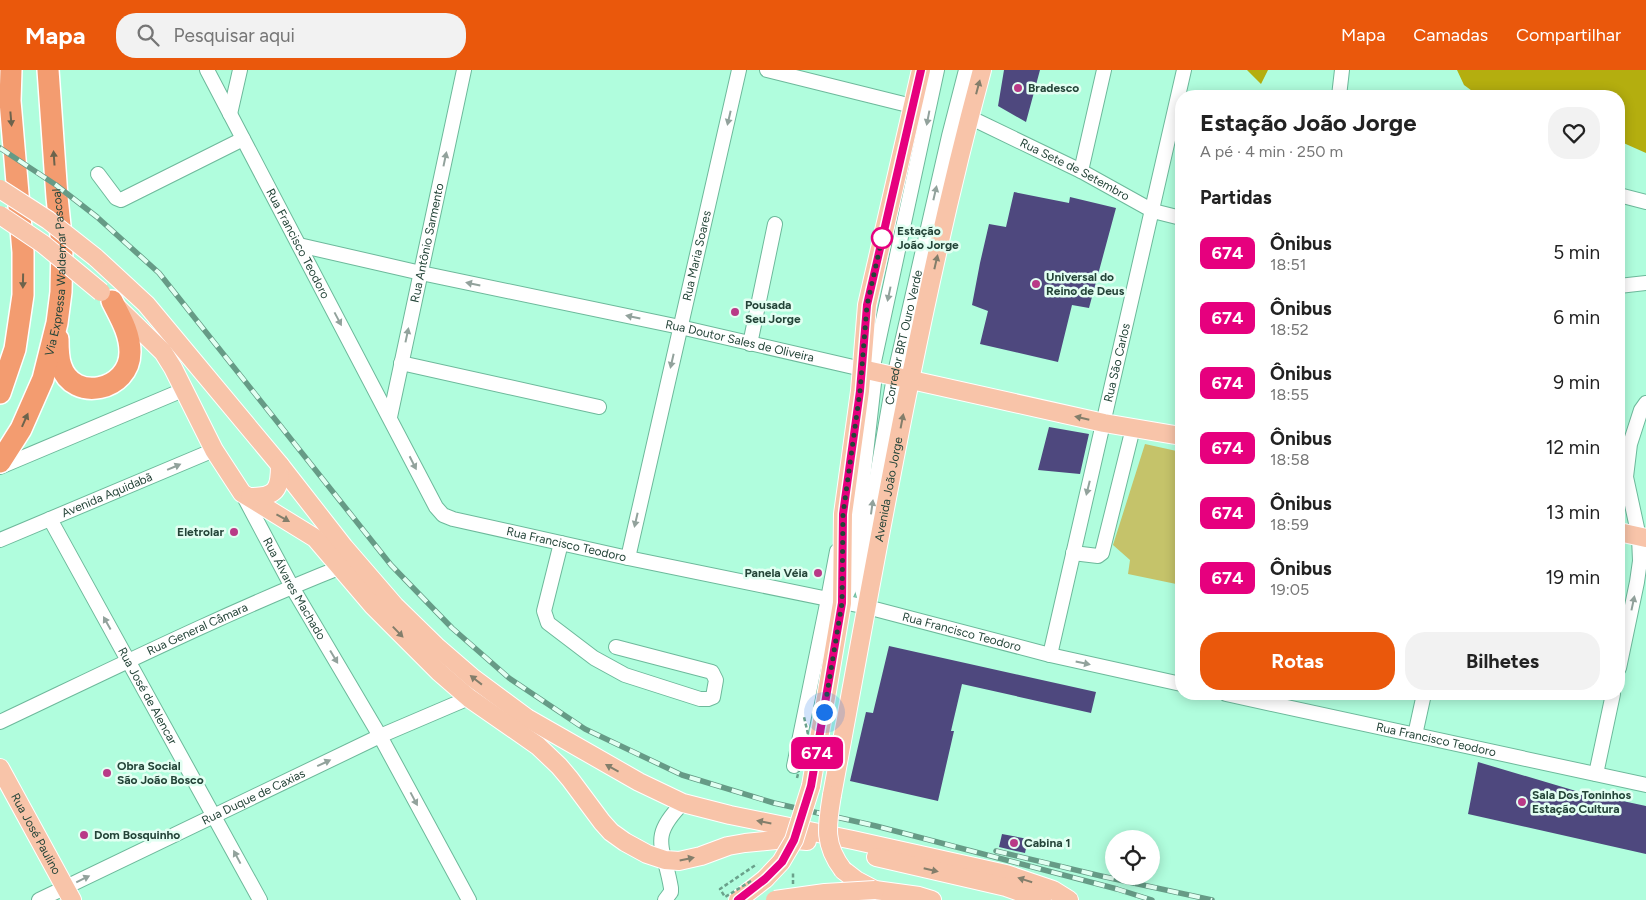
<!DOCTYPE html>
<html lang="pt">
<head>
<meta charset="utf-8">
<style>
  body { margin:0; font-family:Figtree,sans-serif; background:#f2f2f2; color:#222; height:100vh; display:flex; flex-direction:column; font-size:19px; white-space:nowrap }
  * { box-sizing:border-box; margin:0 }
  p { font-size:16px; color:#767676 }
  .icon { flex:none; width:28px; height:28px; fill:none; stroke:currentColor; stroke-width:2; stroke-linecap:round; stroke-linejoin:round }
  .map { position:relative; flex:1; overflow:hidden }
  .sheet { position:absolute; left:1175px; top:20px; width:450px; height:610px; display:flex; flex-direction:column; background:#fff; border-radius:20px; box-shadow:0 2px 12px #0003 }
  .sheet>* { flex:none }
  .badge { padding:0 10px; border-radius:8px; font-size:18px; line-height:32px }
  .controls { position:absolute; left:1105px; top:760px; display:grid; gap:10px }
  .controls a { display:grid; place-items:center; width:55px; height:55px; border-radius:50%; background:#fff; box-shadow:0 2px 12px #0003; font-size:25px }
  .you { position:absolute; width:25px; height:25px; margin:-12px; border:4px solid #fff; border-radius:50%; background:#1a73e8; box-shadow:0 0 0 8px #1a73e833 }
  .map>.badge { position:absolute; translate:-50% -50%; box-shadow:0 0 0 2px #fff }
  h2 { padding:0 25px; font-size:19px; line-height:45px }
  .round { display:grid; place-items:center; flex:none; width:52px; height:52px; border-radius:20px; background:#f2f2f2 }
  .headline { display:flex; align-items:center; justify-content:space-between; height:85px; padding:0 25px }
  h1 { font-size:24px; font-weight:700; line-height:38px }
  .button { display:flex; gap:10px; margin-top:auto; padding:10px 25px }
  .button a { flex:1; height:58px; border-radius:20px; background:#ea580c; color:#fff; font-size:20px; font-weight:700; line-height:58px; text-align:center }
  .button a+a { background:#f2f2f2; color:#222 }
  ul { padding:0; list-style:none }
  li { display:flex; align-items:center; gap:15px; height:65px; padding:0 25px }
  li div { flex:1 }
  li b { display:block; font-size:19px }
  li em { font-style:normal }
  li .badge { min-width:55px; font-weight:700; text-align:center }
  header { display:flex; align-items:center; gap:30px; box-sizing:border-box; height:70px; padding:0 25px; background:#ea580c; color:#fff }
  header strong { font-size:24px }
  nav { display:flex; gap:28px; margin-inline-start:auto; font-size:18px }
  .search { width:350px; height:45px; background:#f2f2f2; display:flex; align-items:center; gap:12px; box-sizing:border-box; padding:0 18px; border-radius:20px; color:#767676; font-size:19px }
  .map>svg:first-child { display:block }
</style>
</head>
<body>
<header>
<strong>Mapa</strong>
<div class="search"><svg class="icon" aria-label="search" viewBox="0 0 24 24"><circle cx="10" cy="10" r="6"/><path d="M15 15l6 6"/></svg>Pesquisar aqui</div>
<nav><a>Mapa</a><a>Camadas</a><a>Compartilhar</a></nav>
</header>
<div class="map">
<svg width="1646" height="830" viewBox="0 0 1646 830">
  <rect width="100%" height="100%" fill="#b0fddd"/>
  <path fill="#c5c36a" d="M1145 374 1181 382V515L1128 504 1130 490 1113 475Z"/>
  <path fill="#b4ae0f" d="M1247 0H1268L1261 14Z
    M1457 0H1646V83L1619 71V26H1479L1464 15Z"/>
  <path fill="#4e487e" d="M1004 0H1040L1026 52 998 36Z
    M1014 122 1069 133 1070 127 1116 138 1089 238 1072 235 1058 292 980 274 988 241 972 235 980 193 989 154 1006 157Z
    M1049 357 1089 364 1080 404 1038 400Z
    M889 576 1096 622 1091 643 962 614 951 661H954L938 731 850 711 866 642 873 643Z
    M1478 692 1576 721 1646 736V784L1468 744Z
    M1002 764 1028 769 1025 783 999 777Z"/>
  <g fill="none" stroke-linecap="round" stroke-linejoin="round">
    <defs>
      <g id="minor">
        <path id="s1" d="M207 0 436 437 443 445 453 449 628 488 867 537 1050 585 1181 614"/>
        <path d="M767 0 912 36"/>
        <path d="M1339 26 1342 0"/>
        <path d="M230 44 240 0"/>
        <path id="s2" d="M969 47 1081 101 1153 141 1181 148"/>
        <path d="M1081 101 1104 0"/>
        <path d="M98 104 116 128 121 130 243 69"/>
        <path d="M1619 125 1646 132"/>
        <path id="s3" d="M299 175 421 203 680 257 862 299"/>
        <path d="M1619 216 1646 213"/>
        <path d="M750 274 775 154"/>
        <path d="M401 293 599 337"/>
        <path id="s4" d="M390 347 464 0"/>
        <path d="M0 397 183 320"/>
        <path id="s5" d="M242 423 292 517 380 666 469 830"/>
        <path id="s6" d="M50 449 260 830"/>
        <path id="s7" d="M0 470 214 380"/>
        <path d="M561 473 544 541 548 553 594 588 625 605 700 629H708L713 627 716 610 712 602 616 577"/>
        <path d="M1073 483 1098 486 1102 483 1133 358"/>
        <path id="s8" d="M628 488 739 0"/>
        <path d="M843 532 851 515 874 313 872 301 937 0"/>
        <path id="s9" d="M866 534 861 516 873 429 894 307 949 66 966 0"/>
        <path id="s10" d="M1050 585C1093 390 1141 196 1184 0"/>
        <path d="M1619 598 1637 512 1640 491 1639 467 1626 407 1630 374 1641 340 1646 333"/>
        <path id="s11" d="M1226 624 1646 715"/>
        <path id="s12" d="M0 652C112 599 225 543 341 497"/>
        <path d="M1415 665 1424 624"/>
        <path d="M794 696 828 529 837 481"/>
        <path d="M1596 704 1613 624"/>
        <path id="s13" d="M39 830 380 666 469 628"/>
        <path d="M665 830 671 822V818C664 776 648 768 683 733"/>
      </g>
      <g id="major">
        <path d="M95 187 146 234 280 395 344 477 395 536 436 576 473 608 527 648 639 712 683 733 730 745 853 770 1006 804 1053 820 1069 830"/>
        <path d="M118 238 163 282 173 298 214 380 242 423 315 468 373 536 439 602 469 628 538 676 559 696 570 709 602 752 611 762 625 772 647 784 665 790 679 791 701 786 728 776 745 773 786 769 807 771"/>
        <path d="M862 299 1104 353 1181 366"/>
        <path d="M250 427C276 427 280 420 280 395"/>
        <path d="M1619 462 1646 468"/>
        <path id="s14" d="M0 698 72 830"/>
        <path d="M811 716 842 533 843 444 860 321 867 235 921 0"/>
        <path id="s15" d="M832 725C877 483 918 238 982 0"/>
        <path d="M876 787 1006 817 1042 830"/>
        <path d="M843 800 856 810 875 820 919 826 932 830"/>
        <path d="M738 830 765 809"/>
      </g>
      <g id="highway">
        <path d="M58 269C58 278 58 288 61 296 73 333 130 321 130 282 130 263 120 247 112 231"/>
        <path d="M0 323 15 279 23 225V182L10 31 11 0"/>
        <path id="s16" d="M0 392 21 359 43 309 57 253 61 222 62 175 57 127 48 0"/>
      </g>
    </defs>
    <use href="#minor" stroke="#6db99b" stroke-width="16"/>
    <use href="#major" stroke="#fff" stroke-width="20"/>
    <use href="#highway" stroke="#fff" stroke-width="24"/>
    <path stroke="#6aa18b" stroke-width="2.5" stroke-dasharray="4 2.5" stroke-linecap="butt" d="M793 814V802"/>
    <use href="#minor" stroke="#fff" stroke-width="14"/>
    <use href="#major" stroke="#f8c4a9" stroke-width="18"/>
    <use href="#highway" stroke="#f39c70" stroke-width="21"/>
    <defs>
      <path id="rail" d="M0 78 56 115 97 147 159 203 391 495 452 558 509 608 585 659 682 705 774 733 876 756 1117 819 1152 830
        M996 781 1101 806 1212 830"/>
    </defs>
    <use href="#rail" stroke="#669b86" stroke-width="5.5"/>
    <use href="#rail" stroke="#e2fff2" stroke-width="4" stroke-dasharray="11" stroke-linecap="butt"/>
    <defs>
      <path id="major-bridge" d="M0 119 48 150 95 187
        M0 145 43 174 101 222
        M832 725C827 755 823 774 843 800
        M765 809 781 792 794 770 811 716
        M775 830 825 823 875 820"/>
    </defs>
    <use href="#major-bridge" stroke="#fff" stroke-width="20" stroke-linecap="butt"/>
    <path stroke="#6aa18b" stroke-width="2.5" stroke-dasharray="4 2.5" stroke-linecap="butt" d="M797 708 808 664 804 647
      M751 811 725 827 720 819 757 794"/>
    <use href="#major-bridge" stroke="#f8c4a9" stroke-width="18"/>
  </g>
  <defs><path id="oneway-solid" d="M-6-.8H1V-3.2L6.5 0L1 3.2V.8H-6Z" transform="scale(1.25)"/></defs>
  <g fill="#837e6b">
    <use href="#oneway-solid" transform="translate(978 17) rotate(-75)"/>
    <use href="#oneway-solid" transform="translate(936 192) rotate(-77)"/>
    <use href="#oneway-solid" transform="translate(1082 348) rotate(-167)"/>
    <use href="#oneway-solid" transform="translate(902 351) rotate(-79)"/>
    <use href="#oneway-solid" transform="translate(283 448) rotate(29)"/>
    <use href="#oneway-solid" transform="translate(398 562) rotate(46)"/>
    <use href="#oneway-solid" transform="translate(476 610) rotate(-142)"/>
    <use href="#oneway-solid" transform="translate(612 698) rotate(-151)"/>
    <use href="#oneway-solid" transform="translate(764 752) rotate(-169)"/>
    <use href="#oneway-solid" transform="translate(687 789) rotate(-12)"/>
    <use href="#oneway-solid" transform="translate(931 800) rotate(13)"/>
    <use href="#oneway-solid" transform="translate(1025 810) rotate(-163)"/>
  </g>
  <g fill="#92a29c">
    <use href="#oneway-solid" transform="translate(729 48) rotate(103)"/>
    <use href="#oneway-solid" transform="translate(928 48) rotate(101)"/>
    <use href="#oneway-solid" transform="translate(445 89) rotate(-78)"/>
    <use href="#oneway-solid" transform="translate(935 123) rotate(-77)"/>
    <use href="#oneway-solid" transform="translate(473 214) rotate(-168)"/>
    <use href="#oneway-solid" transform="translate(889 224) rotate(102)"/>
    <use href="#oneway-solid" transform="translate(633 247) rotate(-168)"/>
    <use href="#oneway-solid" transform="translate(338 249) rotate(62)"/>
    <use href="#oneway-solid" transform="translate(407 265) rotate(-78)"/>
    <use href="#oneway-solid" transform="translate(672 291) rotate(103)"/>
    <use href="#oneway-solid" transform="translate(413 393) rotate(63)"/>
    <use href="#oneway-solid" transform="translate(174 397) rotate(-23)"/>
    <use href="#oneway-solid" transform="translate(1088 418) rotate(104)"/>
    <use href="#oneway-solid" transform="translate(872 437) rotate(-82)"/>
    <use href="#oneway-solid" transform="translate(636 450) rotate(103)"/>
    <use href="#oneway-solid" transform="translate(1633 533) rotate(-78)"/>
    <use href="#oneway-solid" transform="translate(107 553) rotate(-119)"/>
    <use href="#oneway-solid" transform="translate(334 587) rotate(59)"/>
    <use href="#oneway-solid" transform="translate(1083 593) rotate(12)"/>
    <use href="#oneway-solid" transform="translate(324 693) rotate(-25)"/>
    <use href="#oneway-solid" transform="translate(414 729) rotate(62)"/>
    <use href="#oneway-solid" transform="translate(237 787) rotate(-118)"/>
    <use href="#oneway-solid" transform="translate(83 809) rotate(-26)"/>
  </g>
  <g fill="#6c634c">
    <use href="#oneway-solid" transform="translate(11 49) rotate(85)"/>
    <use href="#oneway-solid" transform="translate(54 88) rotate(-94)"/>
    <use href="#oneway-solid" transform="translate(23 211) rotate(91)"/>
    <use href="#oneway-solid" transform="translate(25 350) rotate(-66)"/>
  </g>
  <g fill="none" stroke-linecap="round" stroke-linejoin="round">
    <defs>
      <path id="line" d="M738 830 765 809 782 792 794 770 811 716 842 533 843 444 860 321 867 235 921 0"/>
    </defs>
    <use href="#line" stroke="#fff" stroke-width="11"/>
    <use href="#line" stroke="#e6007e" stroke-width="8"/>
    <path stroke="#244438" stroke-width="5" stroke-dasharray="0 9" d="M824 642 842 533 843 444 860 321 867 235 883 164 882 168"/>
  </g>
  <g fill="#b93a87" stroke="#e2fff2" stroke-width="2">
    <circle cx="1018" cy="18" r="5"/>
    <circle cx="1036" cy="214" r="5"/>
    <circle cx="735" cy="242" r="5"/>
    <circle cx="234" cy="462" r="5"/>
    <circle cx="818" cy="503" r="5"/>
    <circle cx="107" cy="703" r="5"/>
    <circle cx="1522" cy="732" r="5"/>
    <circle cx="84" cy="765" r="5"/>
    <circle cx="1014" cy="773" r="5"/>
  </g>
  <circle fill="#fff" stroke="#e6007e" stroke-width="2.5" cx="882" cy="168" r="10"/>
  <g text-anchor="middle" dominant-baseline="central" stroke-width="5" stroke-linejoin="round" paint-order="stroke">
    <g font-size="12" font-weight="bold" fill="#244438" stroke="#e2fff2" text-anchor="start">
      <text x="1028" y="18">Bradesco</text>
      <text x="1046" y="207">Universal do<tspan x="1046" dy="14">Reino de Deus</tspan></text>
      <text x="745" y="235">Pousada<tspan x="745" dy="14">Seu Jorge</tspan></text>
      <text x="224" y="462" text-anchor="end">Eletrolar</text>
      <text x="808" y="503" text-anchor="end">Panela Véia</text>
      <text x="117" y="696">Obra Social<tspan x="117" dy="14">São João Bosco</tspan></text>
      <text x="1532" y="725">Sala Dos Toninhos<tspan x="1532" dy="14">Estação Cultura</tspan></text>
      <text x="94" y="765">Dom Bosquinho</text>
      <text x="1024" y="773">Cabina 1</text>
    </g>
    <g font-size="12" fill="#244438" stroke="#e2fff2">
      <text stroke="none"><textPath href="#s2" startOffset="118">Rua Sete de Setembro</textPath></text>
      <text stroke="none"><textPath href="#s1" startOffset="196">Rua Francisco Teodoro</textPath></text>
      <text stroke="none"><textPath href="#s4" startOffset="178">Rua Antônio Sarmento</textPath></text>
      <text stroke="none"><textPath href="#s8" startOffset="310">Rua Maria Soares</textPath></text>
      <text stroke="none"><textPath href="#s16" startOffset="202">Via Expressa Waldemar Pascoal</textPath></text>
      <text stroke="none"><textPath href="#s9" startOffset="271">Corredor BRT Ouro Verde</textPath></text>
      <text stroke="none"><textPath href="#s3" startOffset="451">Rua Doutor Sales de Oliveira</textPath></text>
      <text stroke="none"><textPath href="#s10" startOffset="300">Rua São Carlos</textPath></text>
      <text stroke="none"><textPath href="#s15" startOffset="311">Avenida João Jorge</textPath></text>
      <text stroke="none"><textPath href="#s7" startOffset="116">Avenida Aquidabã</textPath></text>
      <text stroke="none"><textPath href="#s1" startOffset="631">Rua Francisco Teodoro</textPath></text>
      <text stroke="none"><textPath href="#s5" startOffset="109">Rua Álvares Machado</textPath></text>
      <text stroke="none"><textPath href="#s12" startOffset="218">Rua General Câmara</textPath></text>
      <text stroke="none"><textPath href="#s1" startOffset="1036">Rua Francisco Teodoro</textPath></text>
      <text stroke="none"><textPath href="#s6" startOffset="202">Rua José de Alencar</textPath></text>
      <text stroke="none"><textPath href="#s11" startOffset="215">Rua Francisco Teodoro</textPath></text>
      <text stroke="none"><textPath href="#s13" startOffset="238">Rua Duque de Caxias</textPath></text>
      <text stroke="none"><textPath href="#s14" startOffset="75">Rua José Paulino</textPath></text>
    </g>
    <g font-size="12" font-weight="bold" fill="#244438" stroke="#e2fff2" text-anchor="start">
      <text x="897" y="161">Estação<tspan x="897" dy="14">João Jorge</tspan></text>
    </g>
  </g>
</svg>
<div class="controls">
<a><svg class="icon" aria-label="locate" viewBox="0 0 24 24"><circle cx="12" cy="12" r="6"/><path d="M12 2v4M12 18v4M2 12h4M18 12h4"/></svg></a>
</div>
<div class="you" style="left:824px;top:642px"></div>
<b class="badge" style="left:817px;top:683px;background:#e6007e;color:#fff">674</b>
<section class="sheet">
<div class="headline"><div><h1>Estação João Jorge</h1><p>A pé · 4 min · 250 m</p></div><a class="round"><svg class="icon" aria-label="heart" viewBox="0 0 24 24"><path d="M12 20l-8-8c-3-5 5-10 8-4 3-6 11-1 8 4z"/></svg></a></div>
<h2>Partidas</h2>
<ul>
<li><span class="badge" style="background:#e6007e;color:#fff">674</span><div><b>Ônibus</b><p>18:51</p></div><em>5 min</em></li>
<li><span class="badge" style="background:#e6007e;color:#fff">674</span><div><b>Ônibus</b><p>18:52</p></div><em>6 min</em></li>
<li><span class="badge" style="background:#e6007e;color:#fff">674</span><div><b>Ônibus</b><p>18:55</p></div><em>9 min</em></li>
<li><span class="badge" style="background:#e6007e;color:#fff">674</span><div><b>Ônibus</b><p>18:58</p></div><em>12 min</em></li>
<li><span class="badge" style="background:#e6007e;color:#fff">674</span><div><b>Ônibus</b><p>18:59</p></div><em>13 min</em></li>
<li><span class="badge" style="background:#e6007e;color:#fff">674</span><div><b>Ônibus</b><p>19:05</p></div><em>19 min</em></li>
</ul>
<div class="button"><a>Rotas</a><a>Bilhetes</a></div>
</section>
</div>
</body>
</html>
